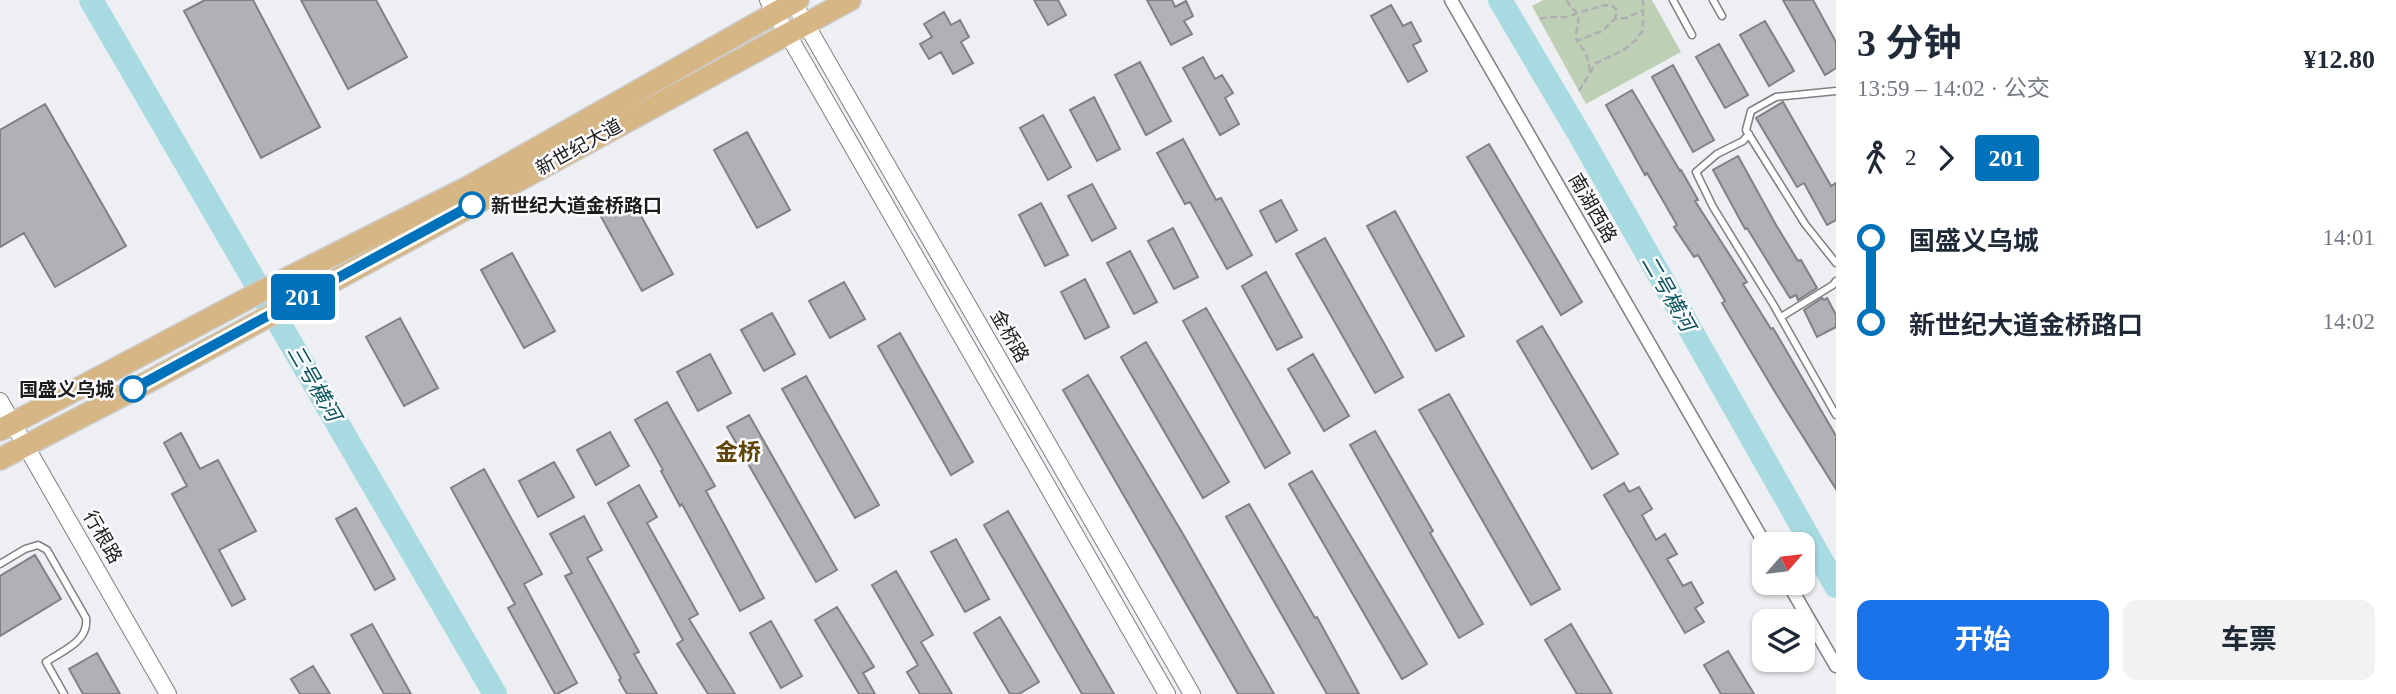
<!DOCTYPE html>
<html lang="zh">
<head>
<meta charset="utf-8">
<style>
  body { margin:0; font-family:"Times New Roman","Noto Sans SC",serif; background:#f2f2f3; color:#1f2937; height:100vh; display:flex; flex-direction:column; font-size:26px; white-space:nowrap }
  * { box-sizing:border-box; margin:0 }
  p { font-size:23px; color:#747a83 }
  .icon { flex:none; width:38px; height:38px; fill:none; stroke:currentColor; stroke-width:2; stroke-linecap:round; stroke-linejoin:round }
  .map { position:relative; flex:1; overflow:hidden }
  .panel { display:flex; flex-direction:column; background:#fff; width:560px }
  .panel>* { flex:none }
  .badge { padding:0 14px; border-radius:5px; font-size:24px; line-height:46px }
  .needle { width:46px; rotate:62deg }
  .tools { position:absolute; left:1752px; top:532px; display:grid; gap:14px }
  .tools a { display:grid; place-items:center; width:63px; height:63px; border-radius:14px; background:#fff; box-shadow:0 2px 5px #0004; font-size:35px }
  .map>.badge { position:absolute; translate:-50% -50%; box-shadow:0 0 0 4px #fff }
  .legs { display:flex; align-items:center; gap:10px; height:77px; padding:0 21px; font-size:23px }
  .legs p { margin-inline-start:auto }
  .summary { display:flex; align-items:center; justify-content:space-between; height:119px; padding:0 21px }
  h1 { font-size:38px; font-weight:700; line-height:52px }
  .cta { display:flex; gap:14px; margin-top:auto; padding:14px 21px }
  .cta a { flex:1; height:80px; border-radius:14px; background:#1a73e8; color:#fff; font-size:28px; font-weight:700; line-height:80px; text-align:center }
  .cta a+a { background:#f2f2f3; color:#1f2937 }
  ul { padding:0 21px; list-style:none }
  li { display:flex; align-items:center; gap:24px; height:84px; font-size:26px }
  li i { display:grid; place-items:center; width:10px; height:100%; margin:0 9px; background:currentColor }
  li i::after { content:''; width:18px; height:18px; margin:-9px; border:5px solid; border-radius:50%; background:#fff }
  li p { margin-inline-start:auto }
  li:first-child i { background:linear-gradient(#0000 50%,currentColor 0) }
  li:last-child i { background:linear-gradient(currentColor 50%,#0000 0) }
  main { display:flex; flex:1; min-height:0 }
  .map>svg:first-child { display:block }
</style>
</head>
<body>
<main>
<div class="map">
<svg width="1836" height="694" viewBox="0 0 1836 694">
  <rect width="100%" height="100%" fill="#eeeff2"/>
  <path fill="#bdd0b6" d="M1543 0H1652L1681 52 1586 104 1532 6Z"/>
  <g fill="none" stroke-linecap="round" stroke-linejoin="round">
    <path stroke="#a7dbe1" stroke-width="24" d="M91 0 495 694
      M1500 0 1581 137 1836 586"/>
  </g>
  <path fill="#b0b1b4" stroke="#808184" stroke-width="2" d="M205 0H253L320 127 261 158 184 11Z
    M301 0H376L407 57 348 89Z
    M1034 0H1058L1066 15 1048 25Z
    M1147 0H1172L1175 7 1186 1 1193 16 1184 21 1192 34 1171 45Z
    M1783 0H1813L1836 42V68L1825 75Z
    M1391 5 1403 26 1411 22 1421 41 1413 45 1427 71 1408 82 1371 16Z
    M944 12 951 25 960 20 969 37 961 42 973 63 953 74 941 52 929 59 920 44 932 37 924 24Z
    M1765 21 1794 71 1769 86 1740 35Z
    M1719 44 1748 95 1725 108 1696 57Z
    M1203 57 1215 79 1222 75 1233 93 1225 98 1239 124 1220 135 1183 68Z
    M1140 62 1171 121 1146 135 1115 75Z
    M1673 65 1714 140 1693 152 1652 77Z
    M1632 90 1680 171 1681 170 1698 200 1695 201 1747 282 1743 284 1771 329 1773 328 1836 436V489L1775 392 1722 303 1725 301 1698 255 1694 257 1674 227 1677 225 1647 173 1645 175 1606 105Z
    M1094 97 1120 149 1097 161 1070 110Z
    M1783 102 1831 186 1836 183V220L1827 225 1804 183 1797 187 1756 118Z
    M45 104 126 246 55 287 24 233 0 247V130Z
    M1043 115 1071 167 1048 180 1020 128Z
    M747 132 790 210 757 228 714 150Z
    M1183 139 1216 200 1221 198 1252 255 1227 269 1190 202 1185 204 1157 153Z
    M1489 144 1582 302 1561 315 1467 157Z
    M1738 156 1776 225 1798 261 1801 260 1817 288 1798 300 1796 295 1790 298 1747 228 1745 229 1713 170Z
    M1092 184 1116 228 1092 241 1068 196Z
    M630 196 673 274 642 291 599 213Z
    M1281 200 1297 230 1276 242 1260 211Z
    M1041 203 1068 255 1045 266 1019 215Z
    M1395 211 1464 336 1436 351 1367 226Z
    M1173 228 1198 277 1174 289 1148 241Z
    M1325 238 1403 377 1375 393 1296 254Z
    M1130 251 1157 302 1134 314 1107 263Z
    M512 253 555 331 524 348 481 270Z
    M1266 272 1302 337 1277 350 1242 286Z
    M1085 279 1109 327 1085 339 1061 292Z
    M844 282 865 319 830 338 809 301Z
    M1822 298 1824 300 1827 298 1836 315V327L1817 337 1804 310Z
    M1206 308 1290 453 1265 468 1183 321Z
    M772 313 795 354 764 371 741 330Z
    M400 318 438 388 404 406 366 337Z
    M1542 326 1618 454 1592 469 1517 341Z
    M900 333 973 462 951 475 878 346Z
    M1146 342 1229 482 1203 498 1121 357Z
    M710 354 731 393 698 411 677 372Z
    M1313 354 1349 416 1324 431 1288 369Z
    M1088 375 1183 534 1274 694H1238L1063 390Z
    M806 376 879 505 855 518 782 389Z
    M1449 394 1560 589 1531 605 1419 410Z
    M667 402 715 486 706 491 764 598 740 611 682 504 680 506 661 471 663 470 635 420Z
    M749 415 837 570 816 582 727 427Z
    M1375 431 1433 531 1430 533 1483 624 1459 638 1350 445Z
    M610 432 629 466 596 485 577 450Z
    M181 433 200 469 218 460 256 531 219 550 245 599 232 606 172 494 187 486 164 443Z
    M554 462 574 497 538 517 519 481Z
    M484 469 542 574 524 584 577 683 557 694H555L508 608 515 604 451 488Z
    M1312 471 1427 664 1402 679 1289 484Z
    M1624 483 1629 492 1639 487 1652 509 1642 515 1656 540 1665 534 1677 554 1667 559 1683 586 1691 582 1703 603 1695 608 1704 622 1685 633 1604 495Z
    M639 485 657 517 647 523 698 614 689 619 735 694H708L677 644 683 640 608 503Z
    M1249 504 1315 618 1317 617 1359 694H1327L1226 517Z
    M356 508 395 579 375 590 336 519Z
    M1008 511 1114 694H1082L984 525Z
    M584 516 602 550 587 558 639 652 634 654 657 694H627L619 680 621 678 565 576 572 573 550 534Z
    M956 539 989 599 965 612 931 552Z
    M35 555 61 599 0 636V576Z
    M896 571 933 635 921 642 952 694H920L907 672 918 665 872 585Z
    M837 607 874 667 863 673 875 694H859L815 620Z
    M1000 617 1039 682 1019 694H1010L974 633Z
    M771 621 802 676 781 688 750 633Z
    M372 624 411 694H384L351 635Z
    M1571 624 1612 694H1577L1545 640Z
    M1728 651 1754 694H1721L1704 665Z
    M97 653 120 694H83L69 669Z
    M313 666 330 694H300L291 679Z"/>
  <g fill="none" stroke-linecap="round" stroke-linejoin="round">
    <defs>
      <path id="service" d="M1673 0 1692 35
        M1713 0 1722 16
        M1836 91 1776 97 1751 111 1746 130 1805 224 1836 263
        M1749 134 1743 141 1717 154 1696 172 1713 207 1773 304 1836 415
        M1781 317 1833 285 1836 281
        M0 564 25 549 38 545 47 550 86 618C89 641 64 650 46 662L64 694"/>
      <path id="minor" d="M1451 0 1765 544
        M1788 583 1836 666"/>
      <path id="tertiary" d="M768 0 1167 694
        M792 0 1192 694
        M0 401 168 694"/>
      <path id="primary" d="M0 430 260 292 472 185 798 0
        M0 459 133 390 850 0"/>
    </defs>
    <use href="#service" stroke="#7e7f82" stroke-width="9"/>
    <use href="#minor" stroke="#7e7f82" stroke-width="15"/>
    <use href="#tertiary" stroke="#7e7f82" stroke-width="18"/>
    <use href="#primary" stroke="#cdcdcd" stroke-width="24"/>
    <path stroke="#afafb2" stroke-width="2.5" stroke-dasharray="7 3.5" stroke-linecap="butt" d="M1567 0 1570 6 1577 13 1605 5 1613 6 1617 11 1615 18
      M1540 19C1554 14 1565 21 1577 13 1581 22 1574 30 1577 41
      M1590 71 1586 53 1577 41 1602 31 1615 19 1626 18 1643 10
      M1579 91 1596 63 1622 51 1636 40 1643 30V0"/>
    <use href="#service" stroke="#fff" stroke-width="6"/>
    <use href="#minor" stroke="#fff" stroke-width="12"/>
    <use href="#tertiary" stroke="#fff" stroke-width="16"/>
    <use href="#primary" stroke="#d7b685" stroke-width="21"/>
  </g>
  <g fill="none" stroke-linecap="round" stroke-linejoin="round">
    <defs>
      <path id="line-1" d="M133 389 472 205"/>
    </defs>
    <use href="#line-1" stroke="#fff" stroke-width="16"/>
    <use href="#line-1" stroke="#0072bc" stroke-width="10"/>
  </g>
  <g fill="#fff" stroke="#0072bc" stroke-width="3.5">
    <circle cx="472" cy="205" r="12"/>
    <circle cx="133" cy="389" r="12"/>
  </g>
  <g text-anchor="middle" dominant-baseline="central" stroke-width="5" stroke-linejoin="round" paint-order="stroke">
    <g font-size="19" fill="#1c1c1d" stroke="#fcfcff">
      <text transform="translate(579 147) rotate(-29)">新世纪大道</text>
      <text transform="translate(1593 208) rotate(60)">南湖西路</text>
      <text transform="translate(1010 336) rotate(60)">金桥路</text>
      <text transform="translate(103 537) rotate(60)">行根路</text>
    </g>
    <g font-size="19" font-weight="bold" fill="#1c1c1d" stroke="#fcfcff" text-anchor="start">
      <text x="491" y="205">新世纪大道金桥路口</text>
      <text x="114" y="389" text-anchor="end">国盛义乌城</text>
    </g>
    <g font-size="21" font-style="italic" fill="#0a565d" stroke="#fcfcff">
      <text transform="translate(1668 293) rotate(60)">二号横河</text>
      <text transform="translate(314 383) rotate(60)">三号横河</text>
    </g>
    <g font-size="23" font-weight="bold" fill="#5f4507" stroke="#fcfcff">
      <text x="738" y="452">金桥</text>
    </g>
  </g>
</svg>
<div class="tools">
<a><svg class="needle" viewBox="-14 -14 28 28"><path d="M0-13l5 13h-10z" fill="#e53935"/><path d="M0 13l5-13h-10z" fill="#747a83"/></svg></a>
<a><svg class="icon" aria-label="layers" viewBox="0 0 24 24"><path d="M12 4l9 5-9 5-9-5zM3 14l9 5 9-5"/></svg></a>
</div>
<b class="badge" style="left:303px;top:297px;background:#0072bc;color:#fff">201</b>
</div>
<section class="panel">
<div class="summary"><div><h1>3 分钟</h1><p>13:59 – 14:02 · 公交</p></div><b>¥12.80</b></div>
<div class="legs"><svg class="icon" aria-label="walk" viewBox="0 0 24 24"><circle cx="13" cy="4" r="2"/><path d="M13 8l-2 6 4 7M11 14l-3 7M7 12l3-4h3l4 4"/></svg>2<svg class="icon" aria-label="forward" viewBox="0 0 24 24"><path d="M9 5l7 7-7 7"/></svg><b class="badge" style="background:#0072bc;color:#fff">201</b></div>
<ul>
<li><i style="color:#0072bc"></i><b>国盛义乌城</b><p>14:01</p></li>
<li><i style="color:#0072bc"></i><b>新世纪大道金桥路口</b><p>14:02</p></li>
</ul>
<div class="cta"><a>开始</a><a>车票</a></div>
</section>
</main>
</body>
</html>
